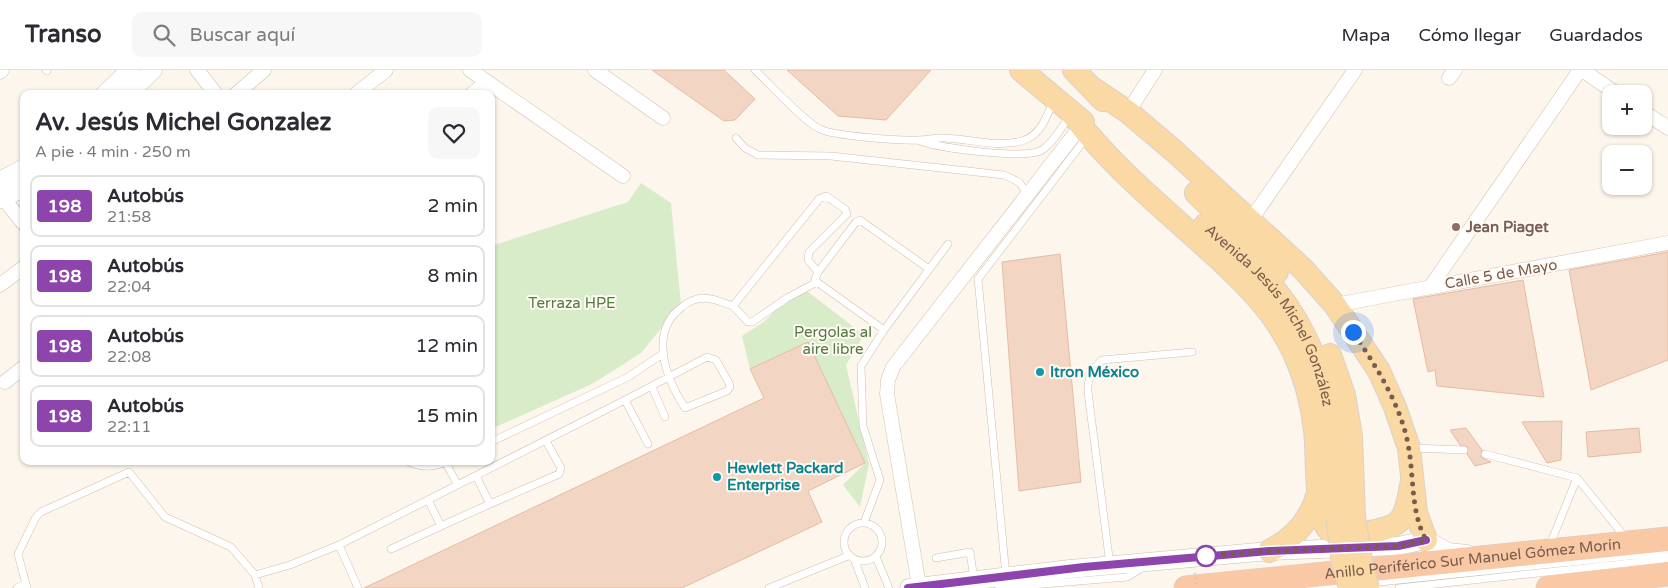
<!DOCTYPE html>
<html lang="es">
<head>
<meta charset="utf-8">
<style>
  body { margin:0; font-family:"Varela Round",sans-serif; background:#f7f7f7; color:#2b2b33; height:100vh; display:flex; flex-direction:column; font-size:19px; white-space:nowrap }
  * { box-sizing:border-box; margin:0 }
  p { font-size:16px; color:#7c7c81 }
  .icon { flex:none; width:28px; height:28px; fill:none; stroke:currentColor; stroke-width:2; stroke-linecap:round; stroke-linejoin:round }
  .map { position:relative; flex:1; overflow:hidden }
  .panel { position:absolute; left:20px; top:20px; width:475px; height:375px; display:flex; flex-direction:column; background:#fff; border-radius:10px; box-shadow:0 1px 4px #0004 }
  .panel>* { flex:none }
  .badge { padding:0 10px; border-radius:4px; font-size:18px; line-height:32px }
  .tools { position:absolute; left:1602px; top:15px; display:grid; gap:10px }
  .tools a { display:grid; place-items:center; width:50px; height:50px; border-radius:10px; background:#fff; box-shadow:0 1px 4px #0004; font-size:25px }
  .you { position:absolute; width:25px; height:25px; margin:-12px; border:4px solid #fff; border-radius:50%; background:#1a73e8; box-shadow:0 0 0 8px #1a73e833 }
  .map>.badge { position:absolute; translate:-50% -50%; box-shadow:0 0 0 2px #fff }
  .round { display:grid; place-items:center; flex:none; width:52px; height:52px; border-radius:10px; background:#f7f7f7 }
  .summary { display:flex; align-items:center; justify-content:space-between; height:85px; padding:0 15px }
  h1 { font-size:24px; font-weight:800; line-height:38px }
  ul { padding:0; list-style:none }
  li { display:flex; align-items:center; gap:15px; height:62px; margin:0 10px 8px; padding:0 5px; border:2px solid #e1e1e2; border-radius:10px }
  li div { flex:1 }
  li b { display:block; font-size:19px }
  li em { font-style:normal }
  li .badge { min-width:55px; font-weight:700; text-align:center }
  header { display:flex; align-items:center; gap:30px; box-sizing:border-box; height:70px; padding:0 25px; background:#fff; border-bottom:1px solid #e1e1e2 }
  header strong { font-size:24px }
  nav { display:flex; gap:28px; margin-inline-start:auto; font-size:18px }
  .search { width:350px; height:45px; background:#f7f7f7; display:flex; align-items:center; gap:12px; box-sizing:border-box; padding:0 18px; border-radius:10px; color:#7c7c81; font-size:19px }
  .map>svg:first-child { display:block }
</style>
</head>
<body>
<header>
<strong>Transo</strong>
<div class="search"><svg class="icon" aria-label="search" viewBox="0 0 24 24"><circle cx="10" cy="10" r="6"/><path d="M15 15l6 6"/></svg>Buscar aquí</div>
<nav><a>Mapa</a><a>Cómo llegar</a><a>Guardados</a></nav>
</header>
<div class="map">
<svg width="1668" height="518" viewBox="0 0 1668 518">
  <rect width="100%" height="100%" fill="#fdf6ec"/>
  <path fill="#d8ecc9" d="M641 113 671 133 681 234 641 283 592 314 491 359V176L628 132Z
    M807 221 864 265 846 295 869 394 860 437 843 415 865 393 808 272 750 299 742 266 765 251 779 236Z"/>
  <path fill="#f3d5c3" stroke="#e6bba3" d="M652 0H724L755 29 735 50 724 51Z
    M787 0H931L886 50 838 46Z
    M1668 182V290L1591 320 1569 200Z
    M1060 184 1081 412 1019 421 1002 192Z
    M1523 210 1544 327 1437 316 1435 300 1428 302 1413 229Z
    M808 272 865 393 808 421 822 452 682 518H364L764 328 750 299Z
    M1562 351 1561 390 1547 393 1522 352Z
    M1466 358 1482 380 1481 387 1491 392 1475 396 1467 384 1468 377 1460 375 1450 360Z
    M1639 358 1641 382 1588 387 1586 362Z"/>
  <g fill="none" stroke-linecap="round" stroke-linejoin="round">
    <defs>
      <path id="service" d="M46 0 47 1
        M755 0C770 14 803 51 820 59 833 66 903 71 919 70 926 70 934 68 942 68 967 68 996 78 1022 71 1040 66 1047 47 1053 31
        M736 68 745 78 758 85 831 86 1004 105 1019 112 1028 125
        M920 71C939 78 1026 90 1042 80 1053 73 1061 58 1069 47
        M817 212 787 228 752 252H748L733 236 819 129 826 126 845 139 847 144 809 182 808 190 818 202
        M884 260 817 212 815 209 818 202 856 152 860 150 929 199
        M652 317 665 347
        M625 330 648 374
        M491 372 628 307 664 283
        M1412 378 1464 380
        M1485 384 1577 408 1625 467
        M407 391C422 399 434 397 449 391
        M446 393 457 414
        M476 406 490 434 559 404 561 398 546 371
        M428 430 441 456 490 434
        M844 472a19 19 0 1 1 38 0a19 19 0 1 1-38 0Z
        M864 453 880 410 863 356 861 296 884 260 948 174
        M339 475 358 518
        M1549 477 1577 408
        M391 479 441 456
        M876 487 889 518
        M936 488 970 482 974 509
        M855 491 865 518
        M1110 495 1088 322C1087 310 1092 298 1102 290L1192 282
        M255 505 290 495 339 475 625 330 707 287 716 290 729 313 730 317 727 321 685 338C666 309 648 262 682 237 690 230 700 227 711 229 718 230 726 234 733 236
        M1006 506 978 209 1086 68
        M1370 513 1668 482
        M998 515 1019 516 1127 507 1142 498
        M17 518 25 514
        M27 518 18 484 36 447 41 442 129 402 165 447 231 477 255 505 259 518
        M769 518 848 486
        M1300 518 1347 515
        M1399 518 1668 489"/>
      <path id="minor" d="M197 0 216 24
        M470 0 623 106
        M595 0 663 48
        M1582 0 1617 24
        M0 2 2 0
        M1449 8 1455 0
        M236 24 264 0
        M356 24 386 0
        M472 24 487 12
        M1128 42 1155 0
        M1644 42 1668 58
        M4 129 23 153
        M1250 151 1355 0
        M0 215 24 197
        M1431 216 1580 0
        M1335 235 1668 173
        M5 312 24 297
        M919 516 887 324 888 310 893 297 1081 56"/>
      <path id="tertiary" d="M105 24 130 0
        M128 24 153 0
        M0 111 24 98
        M0 129 24 118
        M909 518 1070 499 1269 481 1398 476 1426 470 1448 482 1467 484"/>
      <g id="primary">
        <path d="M1021 0 1083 52"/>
        <path d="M1074 0 1103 30"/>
        <path d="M1092 18 1128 42 1174 81 1303 199 1335 235 1379 301 1395 337 1409 378 1416 443 1426 470"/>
        <path d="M1072 44C1110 95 1161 136 1208 179 1242 210 1275 241 1294 283 1305 307 1312 334 1315 360 1318 381 1314 446 1329 460 1340 469 1391 462 1400 450 1408 440 1409 423 1412 411"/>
        <path d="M1196 123 1277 202"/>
        <path id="s1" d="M1205 155C1230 178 1259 199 1280 226 1331 294 1336 365 1337 447"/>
        <path d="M1330 285 1344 325 1351 366 1354 447"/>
        <path d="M1269 481C1294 469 1311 449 1318 423"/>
      </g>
      <g id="trunk">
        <path id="s2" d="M1186 518 1668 469"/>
        <path d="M1548 518 1668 504"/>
      </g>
    </defs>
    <use href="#service" stroke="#d1beb0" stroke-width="8"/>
    <use href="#minor" stroke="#d1beb0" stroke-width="15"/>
    <use href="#tertiary" stroke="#d1beb0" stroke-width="19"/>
    <use href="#primary" stroke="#dad1cd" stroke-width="24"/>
    <use href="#trunk" stroke="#dad1cd" stroke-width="25"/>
    <use href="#service" stroke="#fff" stroke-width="7"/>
    <use href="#minor" stroke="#fff" stroke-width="14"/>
    <use href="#tertiary" stroke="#fff" stroke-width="18"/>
    <use href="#primary" stroke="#fbd9a5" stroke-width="22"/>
    <use href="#trunk" stroke="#f9c8a4" stroke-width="24"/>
    <defs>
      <path id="primary-bridge" d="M1337 447 1343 494 1350 518
        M1354 447 1362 497 1368 518"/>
    </defs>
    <use href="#primary-bridge" stroke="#dad1cd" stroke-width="24" stroke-linecap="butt"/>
    <path stroke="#d9b8a5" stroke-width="2" stroke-dasharray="1 4" stroke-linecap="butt" d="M1195 503 1197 518"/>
    <use href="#primary-bridge" stroke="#fbd9a5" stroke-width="22"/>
  </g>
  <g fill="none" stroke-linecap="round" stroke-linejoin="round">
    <defs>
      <path id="line" d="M908 518 1084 497 1269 481 1398 476 1426 470"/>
    </defs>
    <use href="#line" stroke="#fff" stroke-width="11"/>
    <use href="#line" stroke="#8e44ad" stroke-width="8"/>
    <path stroke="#7a5c4d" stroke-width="5" stroke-dasharray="0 9" d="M1206 486 1269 481 1398 476 1426 470C1411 443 1414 410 1409 380 1403 338 1376 296 1353 262"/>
  </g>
  <circle fill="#8d6e63" stroke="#fffaf3" stroke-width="2" cx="1456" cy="157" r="5"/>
  <g fill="#0f9aa8" stroke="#fffaf3" stroke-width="2">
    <circle cx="1040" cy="302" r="5"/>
    <circle cx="717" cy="407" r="5"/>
  </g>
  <circle fill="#fff" stroke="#8e44ad" stroke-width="2.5" cx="1206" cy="486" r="10"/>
  <g text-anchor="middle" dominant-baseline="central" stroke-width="4" stroke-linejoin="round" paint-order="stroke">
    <g font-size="15" font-weight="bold" fill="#785e54" stroke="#fffaf3" text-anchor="start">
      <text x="1466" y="157">Jean Piaget</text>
    </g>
    <g font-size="15" fill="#7a5c4d" stroke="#fffaf3">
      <text transform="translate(1501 204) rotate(-10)">Calle 5 de Mayo</text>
      <text stroke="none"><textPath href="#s1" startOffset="114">Avenida Jesús Michel González</textPath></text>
      <text stroke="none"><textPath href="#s2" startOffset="288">Anillo Periférico Sur Manuel Gómez Morín</textPath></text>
    </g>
    <g font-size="15" fill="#537a41" stroke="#fffaf3">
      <text x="572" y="233">Terraza HPE</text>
      <text x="833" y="262">Pergolas al<tspan x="833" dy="17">aire libre</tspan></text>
    </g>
    <g font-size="15" font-weight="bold" fill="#0d838f" stroke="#fffaf3" text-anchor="start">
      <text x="1050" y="302">Itron México</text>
      <text x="727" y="398">Hewlett Packard<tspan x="727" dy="17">Enterprise</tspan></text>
    </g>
  </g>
</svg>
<div class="tools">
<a>+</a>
<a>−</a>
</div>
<div class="you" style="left:1353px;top:262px"></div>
<section class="panel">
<div class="summary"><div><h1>Av. Jesús Michel Gonzalez</h1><p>A pie · 4 min · 250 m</p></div><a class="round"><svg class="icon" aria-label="heart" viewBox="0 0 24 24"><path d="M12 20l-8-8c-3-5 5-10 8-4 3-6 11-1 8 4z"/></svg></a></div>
<ul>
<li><span class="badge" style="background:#8e44ad;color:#fff">198</span><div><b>Autobús</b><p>21:58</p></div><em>2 min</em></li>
<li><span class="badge" style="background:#8e44ad;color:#fff">198</span><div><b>Autobús</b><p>22:04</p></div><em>8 min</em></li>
<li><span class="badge" style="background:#8e44ad;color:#fff">198</span><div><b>Autobús</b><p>22:08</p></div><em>12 min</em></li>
<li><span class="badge" style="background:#8e44ad;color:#fff">198</span><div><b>Autobús</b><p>22:11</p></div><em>15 min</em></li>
</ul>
</section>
</div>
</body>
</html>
